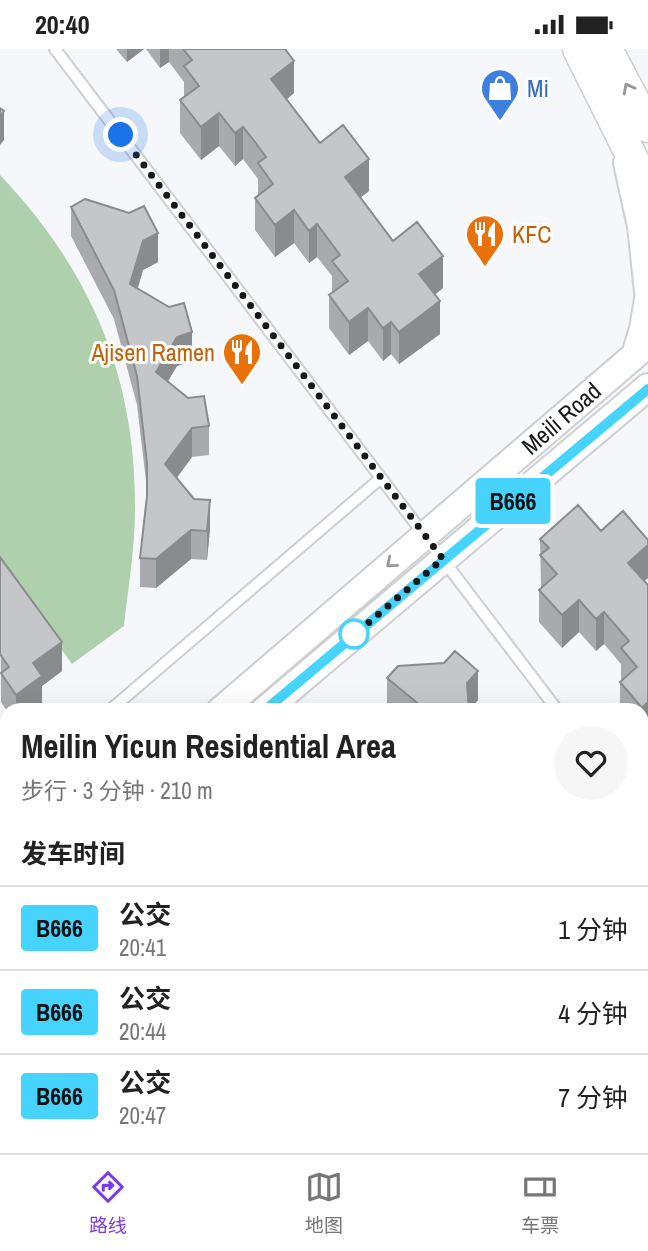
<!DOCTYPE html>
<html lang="zh">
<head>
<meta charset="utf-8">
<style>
  body { margin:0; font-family:"Archivo Narrow","Noto Sans SC",sans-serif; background:#f6f6f6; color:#222; height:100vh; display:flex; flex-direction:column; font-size:26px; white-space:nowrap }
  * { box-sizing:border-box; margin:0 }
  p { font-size:23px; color:#767676 }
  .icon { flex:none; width:38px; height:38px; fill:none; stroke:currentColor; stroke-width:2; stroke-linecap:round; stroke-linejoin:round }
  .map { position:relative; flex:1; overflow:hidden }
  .sheet { position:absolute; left:0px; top:654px; width:649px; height:450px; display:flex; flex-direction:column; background:#fff; border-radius:21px 21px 0 0; box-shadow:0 7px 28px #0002 }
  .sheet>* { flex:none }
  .badge { padding:0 14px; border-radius:5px; font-size:24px; line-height:46px }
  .you { position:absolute; width:35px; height:35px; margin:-18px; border:5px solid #fff; border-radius:50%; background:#1a73e8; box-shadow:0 0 0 10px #1a73e833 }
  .map>.badge { position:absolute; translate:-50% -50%; box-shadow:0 0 0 4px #fff }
  h2 { padding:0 21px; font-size:26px; line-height:63px }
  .round { display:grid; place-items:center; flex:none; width:74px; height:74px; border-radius:37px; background:#f6f6f6 }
  .head { display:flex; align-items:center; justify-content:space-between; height:119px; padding:0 21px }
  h1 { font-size:33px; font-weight:800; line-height:52px }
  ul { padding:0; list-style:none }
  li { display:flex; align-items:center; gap:21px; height:84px; padding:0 21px; border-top:2px solid #e0e0e0 }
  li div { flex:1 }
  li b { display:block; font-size:26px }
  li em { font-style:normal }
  li .badge { min-width:77px; font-weight:700; text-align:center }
  .status { display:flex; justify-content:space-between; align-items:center; height:49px; padding:0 35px; background:#fff; direction:ltr }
  .status svg { height:19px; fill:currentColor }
  .dock { display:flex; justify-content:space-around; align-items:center; height:98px; border-top:2px solid #e0e0e0; background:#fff; font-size:19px; color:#767676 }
  .dock a { display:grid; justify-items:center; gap:4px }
  .dock .selected { color:#7c3aed }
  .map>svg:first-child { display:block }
</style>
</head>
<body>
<div class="status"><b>20:40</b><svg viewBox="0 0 49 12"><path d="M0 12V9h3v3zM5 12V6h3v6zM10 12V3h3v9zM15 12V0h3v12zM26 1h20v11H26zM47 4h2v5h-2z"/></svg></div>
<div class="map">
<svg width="648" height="1104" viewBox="0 0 648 1104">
  <rect width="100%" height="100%" fill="#f5f7fa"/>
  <path fill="#aed0ad" d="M0 126C91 222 136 327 135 461 135 499 128 539 124 577L72 615 0 515Z
    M411 1097H555L554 1104H415Z"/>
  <path fill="#9ccaf6" stroke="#7494b3" stroke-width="2" d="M56 1097H239L244 1104H61Z"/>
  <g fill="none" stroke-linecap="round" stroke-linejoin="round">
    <defs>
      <path id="service" d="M55 0 558 662
        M109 662 381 429
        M0 755 7 749
        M642 772 648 780
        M0 1048 7 1055
        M46 1097 52 1104"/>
      <path id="minor" d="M0 712 7 722
        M270 1097 275 1104"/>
      <path id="tertiary" d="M627 114 641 177 648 243
        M635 306 643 280 648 250
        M220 662 648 295
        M264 662 648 338
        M0 850 7 844
        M0 884 7 878"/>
      <path id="secondary" d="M578 0 648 140
        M607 0 648 78"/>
    </defs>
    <use href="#service" stroke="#cdcfd2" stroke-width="14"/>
    <use href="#minor" stroke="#cdcfd2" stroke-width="24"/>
    <use href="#tertiary" stroke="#cdcfd2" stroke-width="30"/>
    <use href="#secondary" stroke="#cdcfd2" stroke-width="33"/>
    <use href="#service" stroke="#fff" stroke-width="10"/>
    <use href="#minor" stroke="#fff" stroke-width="21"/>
    <use href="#tertiary" stroke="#fff" stroke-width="26"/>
    <use href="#secondary" stroke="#fff" stroke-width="30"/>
  </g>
  <path fill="#a9aaae" d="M116 0H144L127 13Z
    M146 0H285L294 44 286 51 320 94 369 142 361 148 393 192 443 239 435 246 440 285 399 315 391 305 383 312 368 292 349 306 329 279V246L332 244V227L317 208 309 214 294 194 275 208 255 181V149L258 147V130L243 110 235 117 219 97 201 111 180 84V51L184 49V33L169 13 160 19Z
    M71 158 158 213 143 221 138 239 192 312 177 317 168 332 209 377V406L192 408 177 429 210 480 207 511 191 510 156 539 140 538V509L147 441 137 356 114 270 71 187Z
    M601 482 648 491V529L644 532 648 536V686L642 691V662H620V633L621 632V615L604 595 596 602 579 583 562 599 539 573V541L541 539 540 490Z
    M0 508 62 622 42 637V656L34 662H7L1 653Z
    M387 629 478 651 469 662H392L387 658Z
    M327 1097H421L426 1104H327Z
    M561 1097H631L630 1104H561Z"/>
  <path fill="#8a8b8d" d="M127 0H144L127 13Z
    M160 0H169V13L160 19Z
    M294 12V44L271 63V30Z
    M4 62V91L0 96V67Z
    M219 64V97L201 111V78Z
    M243 78V110L235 117V84Z
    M369 110V142L345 160V128Z
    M294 161V194L275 208V176Z
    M317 175V208L309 214V182Z
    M158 184V213L143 221 130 264V235L143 192Z
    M443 207V239L419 257V225Z
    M440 252V285L399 315V283Z
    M368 259V292L349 306V273Z
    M391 273V305L383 312V279Z
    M192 283V312L177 317 156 352V323L177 288Z
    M192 379V408L165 444V415Z
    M210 451V480L207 511V482Z
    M191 481V510L156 539V510Z
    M648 496V529L628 546V514Z
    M579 551V583L562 599V566Z
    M604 563V595L596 602V570Z
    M62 593V622L42 637V656L34 662H16V646L33 614Z
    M478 622V651L468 662 467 634Z
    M648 653V686L642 691V659Z
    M7 1061V1090L0 1098V1069Z
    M350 1097H351V1104H342V1103Z
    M601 1097H612V1104H592Z
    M628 1097H631L630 1104H628Z"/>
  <path fill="#c5c6ca" stroke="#8a8b8d" stroke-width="2" d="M183 0H285L294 12 271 30 320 94 343 76 369 110 345 128 393 192 417 173 443 207 419 225 440 252 399 283 391 273 383 279 368 259 349 273 329 246 348 232 332 212 340 206 317 175 309 182 294 161 275 176 255 149 273 135 258 114 266 108 255 93 243 78 235 84 219 64 201 78 180 51 199 37 184 17 192 11Z
    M0 59 4 62 0 67Z
    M85 150 129 164 144 157 158 184 143 192 130 235 169 258 184 254 192 283 177 288 156 323 188 349 204 347 209 377 192 379 165 415 194 450 210 451 207 482 191 481 156 510 140 509 147 447V415L137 327 114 241 71 158Z
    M578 456 601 482 623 462 648 491V496L628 514 648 536V653L642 659 620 633 637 618 621 599 629 592 604 563 596 570 579 551 562 566 539 541 557 525 540 506 549 499 540 490Z
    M0 508 62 593 33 614 42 627 16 646 1 624 9 618 0 605Z
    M455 602 478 622 467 634 469 662H427L387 629 398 617 444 614Z
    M0 1054 7 1060 0 1069Z
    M17 1097H41L46 1104H9Z
    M338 1097H350L342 1103Z
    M351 1097H421L426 1104H356Z
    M561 1097H601L592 1104H561Z"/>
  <defs><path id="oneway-chevron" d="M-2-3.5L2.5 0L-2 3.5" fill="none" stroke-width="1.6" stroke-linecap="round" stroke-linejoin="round" transform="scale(1.75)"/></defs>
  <g stroke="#969797">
    <use href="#oneway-chevron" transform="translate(628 39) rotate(-118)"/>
    <use href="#oneway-chevron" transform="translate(391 514) rotate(140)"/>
  </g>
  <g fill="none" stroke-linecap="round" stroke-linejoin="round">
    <defs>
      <path id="line" d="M264 662 648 340"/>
    </defs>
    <use href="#line" stroke="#fff" stroke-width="16"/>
    <use href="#line" stroke="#46d4ff" stroke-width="10"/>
    <path stroke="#161718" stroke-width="7" stroke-dasharray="0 12.6" d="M121 86 443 510 347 592 354 585"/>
  </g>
  <defs>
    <symbol id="shop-pin" viewBox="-11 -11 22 30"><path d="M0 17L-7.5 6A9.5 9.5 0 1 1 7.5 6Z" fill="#3f7fe0" stroke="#fff"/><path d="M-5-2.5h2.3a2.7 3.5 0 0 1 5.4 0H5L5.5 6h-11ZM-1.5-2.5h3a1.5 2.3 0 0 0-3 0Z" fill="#fff"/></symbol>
    <symbol id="restaurant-pin" viewBox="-11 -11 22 30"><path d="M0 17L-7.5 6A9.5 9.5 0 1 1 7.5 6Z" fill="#e8710a" stroke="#fff"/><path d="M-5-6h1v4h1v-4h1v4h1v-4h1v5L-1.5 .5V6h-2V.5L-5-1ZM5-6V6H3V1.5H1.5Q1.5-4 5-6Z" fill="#fff"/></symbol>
  </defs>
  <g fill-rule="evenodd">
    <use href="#shop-pin" x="478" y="17" width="44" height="60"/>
    <use href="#restaurant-pin" x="463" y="163" width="44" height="60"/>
    <use href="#restaurant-pin" x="220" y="281" width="44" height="60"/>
  </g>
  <circle fill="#fff" stroke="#46d4ff" stroke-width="3.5" cx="354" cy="585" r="14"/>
  <g text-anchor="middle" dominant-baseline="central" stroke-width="6" stroke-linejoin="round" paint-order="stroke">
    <g font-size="24" fill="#366cbe" stroke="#fff" text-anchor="start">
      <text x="527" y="39">Mi</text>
    </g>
    <g font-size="24" fill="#c56008" stroke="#fff" text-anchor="start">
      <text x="512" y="185">KFC</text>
      <text x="215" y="303" text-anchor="end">Ajisen Ramen</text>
    </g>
    <g font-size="24" fill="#161718" stroke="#fff">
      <text transform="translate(561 369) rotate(-41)">Meili Road</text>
    </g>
  </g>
</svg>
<div class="you" style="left:121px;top:86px"></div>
<b class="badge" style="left:513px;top:452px;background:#46d4ff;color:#111">B666</b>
<section class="sheet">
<div class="head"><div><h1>Meilin Yicun Residential Area</h1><p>步行 · 3 分钟 · 210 m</p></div><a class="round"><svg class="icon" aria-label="heart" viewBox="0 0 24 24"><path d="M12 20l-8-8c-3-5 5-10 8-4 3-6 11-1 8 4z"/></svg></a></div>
<h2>发车时间</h2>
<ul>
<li><span class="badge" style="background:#46d4ff;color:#111">B666</span><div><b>公交</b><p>20:41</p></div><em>1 分钟</em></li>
<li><span class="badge" style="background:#46d4ff;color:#111">B666</span><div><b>公交</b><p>20:44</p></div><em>4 分钟</em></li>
<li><span class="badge" style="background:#46d4ff;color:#111">B666</span><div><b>公交</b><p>20:47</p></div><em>7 分钟</em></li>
</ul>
</section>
</div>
<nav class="dock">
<a class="selected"><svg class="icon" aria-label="directions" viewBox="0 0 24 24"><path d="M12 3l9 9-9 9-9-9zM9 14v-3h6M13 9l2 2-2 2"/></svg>路线</a>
<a><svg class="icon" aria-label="map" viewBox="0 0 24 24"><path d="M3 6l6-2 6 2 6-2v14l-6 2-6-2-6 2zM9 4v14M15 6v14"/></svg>地图</a>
<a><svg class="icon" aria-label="tickets" viewBox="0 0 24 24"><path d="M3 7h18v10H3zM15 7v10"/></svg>车票</a>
</nav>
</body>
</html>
